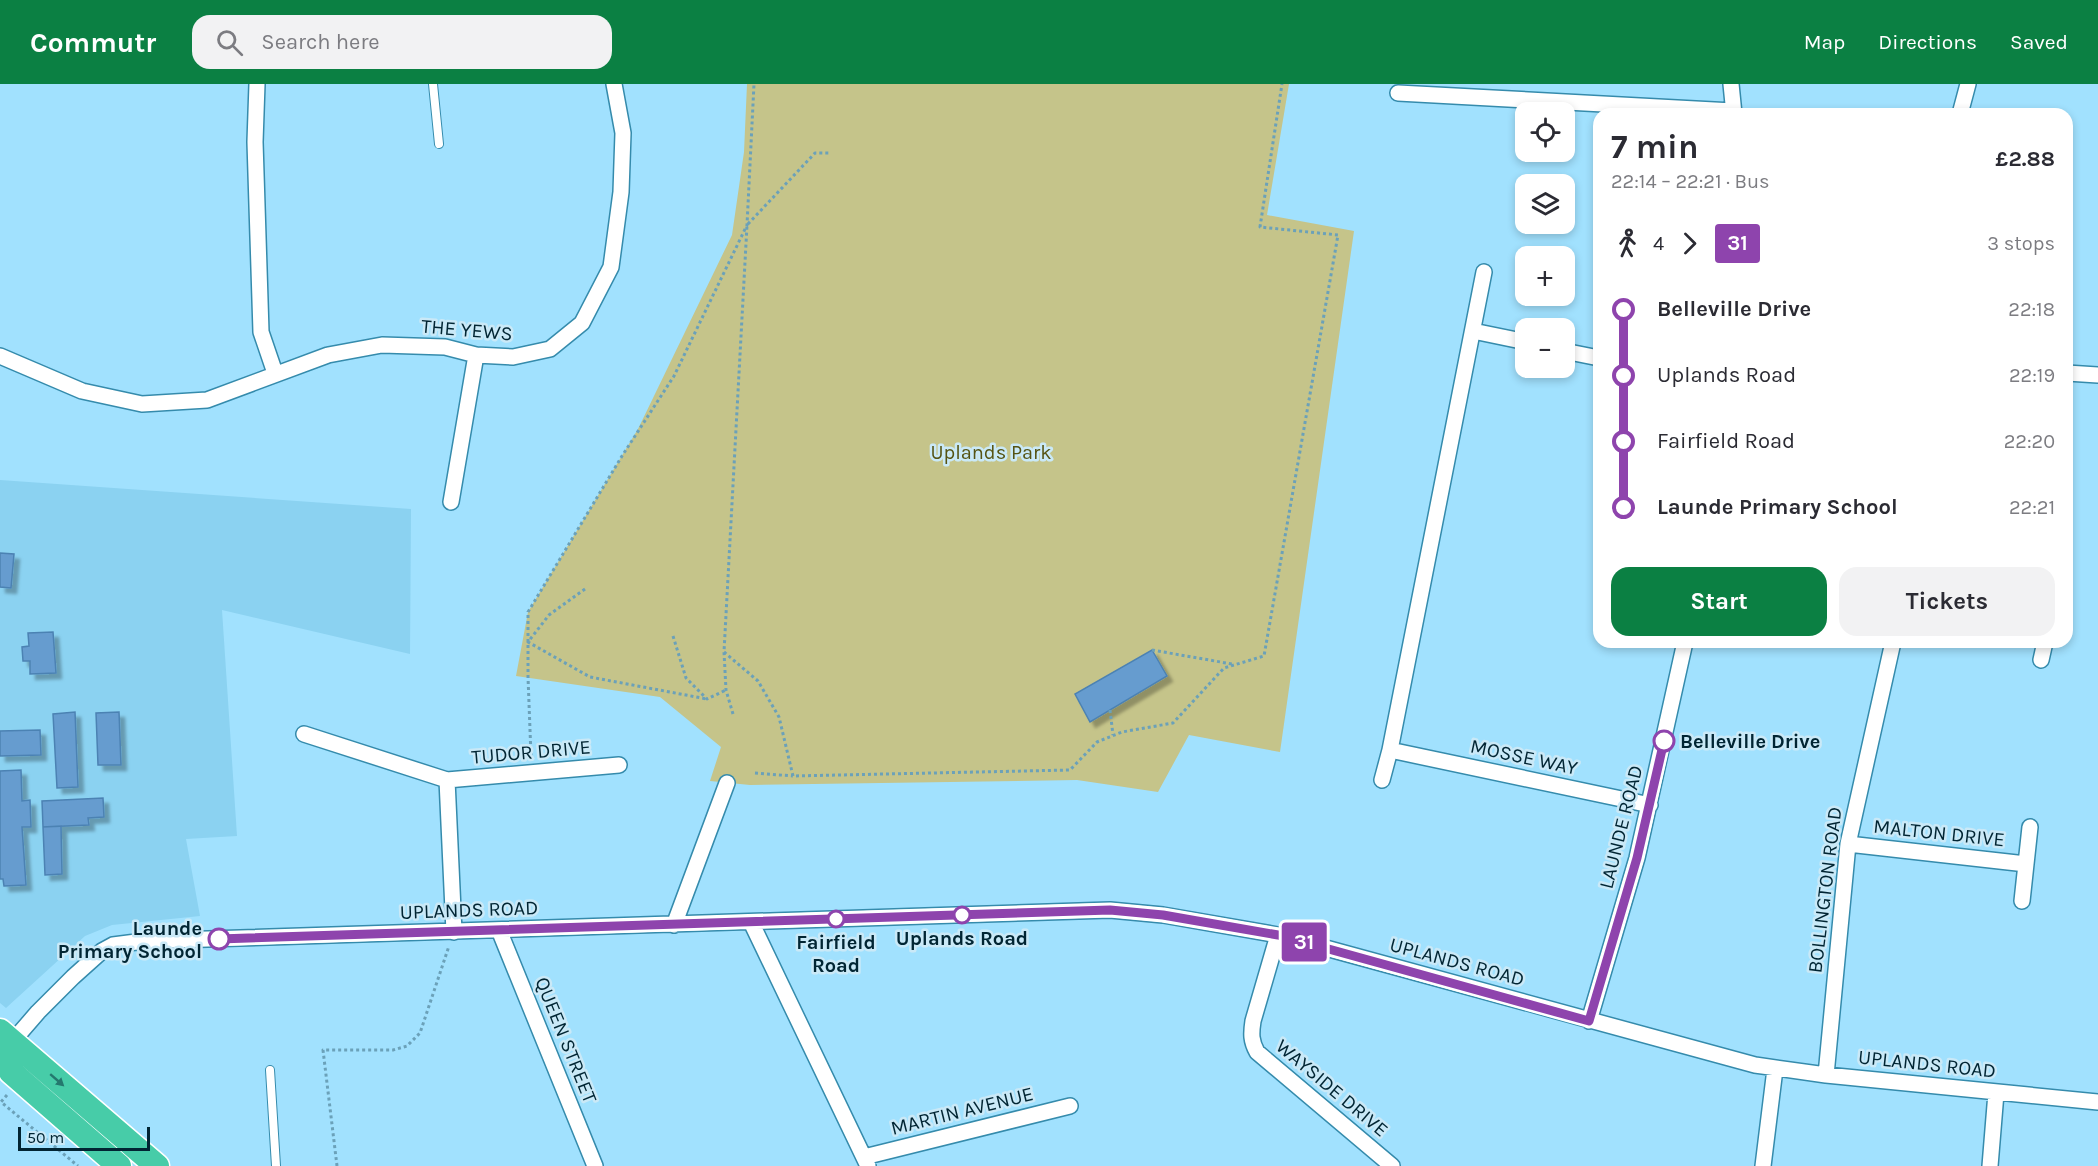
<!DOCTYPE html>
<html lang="en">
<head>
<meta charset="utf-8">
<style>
  body { margin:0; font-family:Karla,sans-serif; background:#f2f2f3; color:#2b2b33; height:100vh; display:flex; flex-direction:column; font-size:22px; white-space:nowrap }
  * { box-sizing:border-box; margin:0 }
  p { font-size:20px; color:#7c7c81 }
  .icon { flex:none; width:33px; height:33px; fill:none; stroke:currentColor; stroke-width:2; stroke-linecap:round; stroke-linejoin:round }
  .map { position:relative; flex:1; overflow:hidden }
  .details { position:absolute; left:1593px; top:24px; width:480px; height:540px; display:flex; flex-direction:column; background:#fff; border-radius:18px; box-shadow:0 3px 9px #0003 }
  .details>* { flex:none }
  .badge { padding:0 12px; border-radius:4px; font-size:21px; line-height:39px }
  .fabs { position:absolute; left:1515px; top:18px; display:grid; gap:12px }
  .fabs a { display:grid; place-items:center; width:60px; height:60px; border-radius:12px; background:#fff; box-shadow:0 3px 9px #0003; font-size:30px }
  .scale { position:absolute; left:18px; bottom:15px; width:132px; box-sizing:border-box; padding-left:6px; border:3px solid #012533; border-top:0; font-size:16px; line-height:21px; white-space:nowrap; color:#012533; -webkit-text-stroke:4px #cae9f7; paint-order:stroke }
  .map>.badge { position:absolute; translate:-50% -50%; box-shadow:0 0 0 3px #fff }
  .legs { display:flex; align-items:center; gap:9px; height:66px; padding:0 18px; font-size:20px }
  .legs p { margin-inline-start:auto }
  .overview { display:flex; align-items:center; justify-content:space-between; height:102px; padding:0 18px }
  h1 { font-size:33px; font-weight:700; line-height:45px }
  .action { display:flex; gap:12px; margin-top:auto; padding:12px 18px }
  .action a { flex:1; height:69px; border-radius:18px; background:#0b8043; color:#fff; font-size:24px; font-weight:700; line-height:69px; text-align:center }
  .action a+a { background:#f2f2f3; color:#2b2b33 }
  ul { padding:0 18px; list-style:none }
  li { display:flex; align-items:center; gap:21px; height:66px; font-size:22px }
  li i { display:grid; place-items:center; width:9px; height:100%; margin:0 8px; background:currentColor }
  li i::after { content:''; width:15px; height:15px; margin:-8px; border:4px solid; border-radius:50%; background:#fff }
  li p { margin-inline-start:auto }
  li:first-child i { background:linear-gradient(#0000 50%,currentColor 0) }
  li:last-child i { background:linear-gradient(currentColor 50%,#0000 0) }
  header { display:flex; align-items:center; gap:36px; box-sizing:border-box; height:84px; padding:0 30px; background:#0b8043; color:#fff }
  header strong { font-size:28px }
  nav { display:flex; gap:33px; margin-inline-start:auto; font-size:21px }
  .search { width:420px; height:54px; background:#f2f2f3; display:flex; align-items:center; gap:15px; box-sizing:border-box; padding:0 21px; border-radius:18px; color:#7c7c81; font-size:22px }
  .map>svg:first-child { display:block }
</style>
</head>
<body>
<header>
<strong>Commutr</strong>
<div class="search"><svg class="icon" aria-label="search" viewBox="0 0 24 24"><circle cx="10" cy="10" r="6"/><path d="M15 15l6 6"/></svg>Search here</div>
<nav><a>Map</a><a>Directions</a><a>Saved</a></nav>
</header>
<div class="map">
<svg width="2098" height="1082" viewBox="0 0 2098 1082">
  <defs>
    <filter id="shadow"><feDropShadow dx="5.5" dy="5.5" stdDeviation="1.5" flood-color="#0004"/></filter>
  </defs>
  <rect width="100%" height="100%" fill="#a1e1fe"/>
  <path fill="#8bd2f1" d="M0 396 411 425 410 570 222 526 237 752 186 755 200 832 112 841 85 852 6 924 0 919Z"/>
  <path fill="#c5c48a" d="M747 0H1289L1267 131 1354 147 1280 668 1189 651 1158 708 1077 696 750 701 710 697 721 663 660 613 516 592 528 528 638 345 732 151 744 68Z"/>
  <path fill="#669ccf" stroke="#4c82b3" stroke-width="1.5" filter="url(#shadow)" d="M0 469 14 470 11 504 0 503Z
    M53 548 56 589 30 590V577H23L22 563 29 562 28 549Z
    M1152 566 1167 592 1090 638 1075 610Z
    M75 628 78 703 57 704 53 630Z
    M119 628 121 681H98L96 629Z
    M40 646 41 671 0 672V647Z
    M21 686 22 717 30 716 31 743H22L26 801 4 802 3 795H0V687Z
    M103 714 104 733 88 734 89 741 43 743 42 717Z
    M61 742 62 790 45 791 43 743Z"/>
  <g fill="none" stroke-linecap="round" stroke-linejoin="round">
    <defs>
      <path id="service" d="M433 0 439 60
        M270 986 276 1082"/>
      <path id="minor" d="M257 0 255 58 261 248 275 289
        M1731 0 1734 30
        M1398 9 1733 27
        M1960 30 1968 0
        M1473 247 1526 258
        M1564 267 1599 274
        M0 272 82 307 142 320 207 316 328 271 382 261 445 263 476 271 513 273 550 265 582 239 611 183 621 108 623 49 614 0
        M2067 289 2098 291
        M451 418 476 271
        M2041 576 2045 558
        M304 650 447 696 619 681
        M1390 666 1650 721
        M447 696 454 848
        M1382 696 1390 666 1484 188
        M1848 760 2026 780
        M2022 817 2030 743
        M751 838 868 1082
        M674 841 727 699
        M499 846 595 1082
        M1278 851 1253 937C1251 950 1251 957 1257 968L1392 1082
        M1589 937 1637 774 1685 558
        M12 958 38 928 73 893 102 867 113 861 144 857 1110 826 1163 831 1278 851 1755 981 1826 991 2098 1018
        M1826 991 1848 760 1893 558
        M864 1073 1070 1022
        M1763 1082 1775 985
        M1990 1082 1996 1009"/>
      <path id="trunk" d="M0 947 157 1082
        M12 958 11 988 119 1082"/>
    </defs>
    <use href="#service" stroke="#358bac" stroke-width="10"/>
    <use href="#minor" stroke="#358bac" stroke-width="18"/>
    <use href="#trunk" stroke="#fff" stroke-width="27"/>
    <path stroke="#6ba1b9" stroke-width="3" stroke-dasharray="3 3" stroke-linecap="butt" d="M585 505 549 531 528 558 590 593 707 615
      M673 552 686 594 707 615 726 606
      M1152 566 1232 580
      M724 568 758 597 779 633 793 692 1070 686 1097 658 1122 648 1173 639 1224 584 1264 572 1338 151 1260 143 1282 0
      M1110 626 1113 651
      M733 630 726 606 724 568 747 141 815 69H830
      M531 672 528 593V528L622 372 674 292 747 141 754 0
      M755 689 793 692
      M7 1011 1 1018 78 1082
      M337 1082 323 966H393L407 962 420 949 449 862"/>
    <use href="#service" stroke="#fff" stroke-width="8"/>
    <use href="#minor" stroke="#fff" stroke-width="15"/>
    <use href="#trunk" stroke="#47cca8" stroke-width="24"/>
  </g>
  <defs><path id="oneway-solid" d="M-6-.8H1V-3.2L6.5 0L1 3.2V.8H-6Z" transform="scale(1.5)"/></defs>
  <use fill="#24786e" href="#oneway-solid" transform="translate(57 996) rotate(41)"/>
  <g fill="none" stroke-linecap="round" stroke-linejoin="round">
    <defs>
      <path id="line-1" d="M219 855 1110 826 1163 831 1278 851 1589 937 1637 774 1664 657"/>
    </defs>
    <use href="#line-1" stroke="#fff" stroke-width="14"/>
    <use href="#line-1" stroke="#8e44ad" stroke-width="9"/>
  </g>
  <g fill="#fff" stroke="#8e44ad" stroke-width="3">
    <circle cx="1664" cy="657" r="10"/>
    <circle cx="962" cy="831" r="8"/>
    <circle cx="836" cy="835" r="8"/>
    <circle cx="219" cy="855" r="10"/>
  </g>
  <g text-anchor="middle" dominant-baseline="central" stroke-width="5" stroke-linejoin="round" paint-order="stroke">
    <g font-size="20" fill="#012533" stroke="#cae9f7">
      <text transform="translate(467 246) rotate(5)">THE YEWS</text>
      <text transform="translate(531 668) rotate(-5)">TUDOR DRIVE</text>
      <text transform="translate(1524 673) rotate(12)">MOSSE WAY</text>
      <text transform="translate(1621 743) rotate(-76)">LAUNDE ROAD</text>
      <text transform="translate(1939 749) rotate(6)">MALTON DRIVE</text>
      <text transform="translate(1825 806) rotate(-83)">BOLLINGTON ROAD</text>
      <text transform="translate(469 826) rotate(-2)">UPLANDS ROAD</text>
      <text transform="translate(1457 878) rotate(15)">UPLANDS ROAD</text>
      <text transform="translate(566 956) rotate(68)">QUEEN STREET</text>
      <text transform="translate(1927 980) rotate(6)">UPLANDS ROAD</text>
      <text transform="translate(1332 1004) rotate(40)">WAYSIDE DRIVE</text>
      <text transform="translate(962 1027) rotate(-14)">MARTIN AVENUE</text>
    </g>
    <g font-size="20" fill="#555312" stroke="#cae9f7">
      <text x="991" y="368">Uplands Park</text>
    </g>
    <g font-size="20" font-weight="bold" fill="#012533" stroke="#cae9f7">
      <text x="1680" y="657" text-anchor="start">Belleville Drive</text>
      <text x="202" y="844" text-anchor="end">Launde<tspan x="202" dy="23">Primary School</tspan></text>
      <text x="962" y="854">Uplands Road</text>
      <text x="836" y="858">Fairfield<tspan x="836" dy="23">Road</tspan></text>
    </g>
  </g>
</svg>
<div class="fabs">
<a><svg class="icon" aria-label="locate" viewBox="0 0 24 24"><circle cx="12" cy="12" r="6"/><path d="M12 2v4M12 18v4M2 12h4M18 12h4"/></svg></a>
<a><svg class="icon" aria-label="layers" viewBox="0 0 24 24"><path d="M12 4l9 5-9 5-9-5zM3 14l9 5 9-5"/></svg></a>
<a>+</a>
<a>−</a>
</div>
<div class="scale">50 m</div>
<b class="badge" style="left:1304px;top:858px;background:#8e44ad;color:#fff">31</b>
<section class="details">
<div class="overview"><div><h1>7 min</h1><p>22:14 – 22:21 · Bus</p></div><b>£2.88</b></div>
<div class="legs"><svg class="icon" aria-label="walk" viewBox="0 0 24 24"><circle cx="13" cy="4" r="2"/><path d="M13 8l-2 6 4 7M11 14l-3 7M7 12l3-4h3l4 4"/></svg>4<svg class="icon" aria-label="forward" viewBox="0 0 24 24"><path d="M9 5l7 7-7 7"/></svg><b class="badge" style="background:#8e44ad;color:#fff">31</b><p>3 stops</p></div>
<ul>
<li><i style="color:#8e44ad"></i><b>Belleville Drive</b><p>22:18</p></li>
<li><i style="color:#8e44ad"></i><span>Uplands Road</span><p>22:19</p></li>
<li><i style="color:#8e44ad"></i><span>Fairfield Road</span><p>22:20</p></li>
<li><i style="color:#8e44ad"></i><b>Launde Primary School</b><p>22:21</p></li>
</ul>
<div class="action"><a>Start</a><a>Tickets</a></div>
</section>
</div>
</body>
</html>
